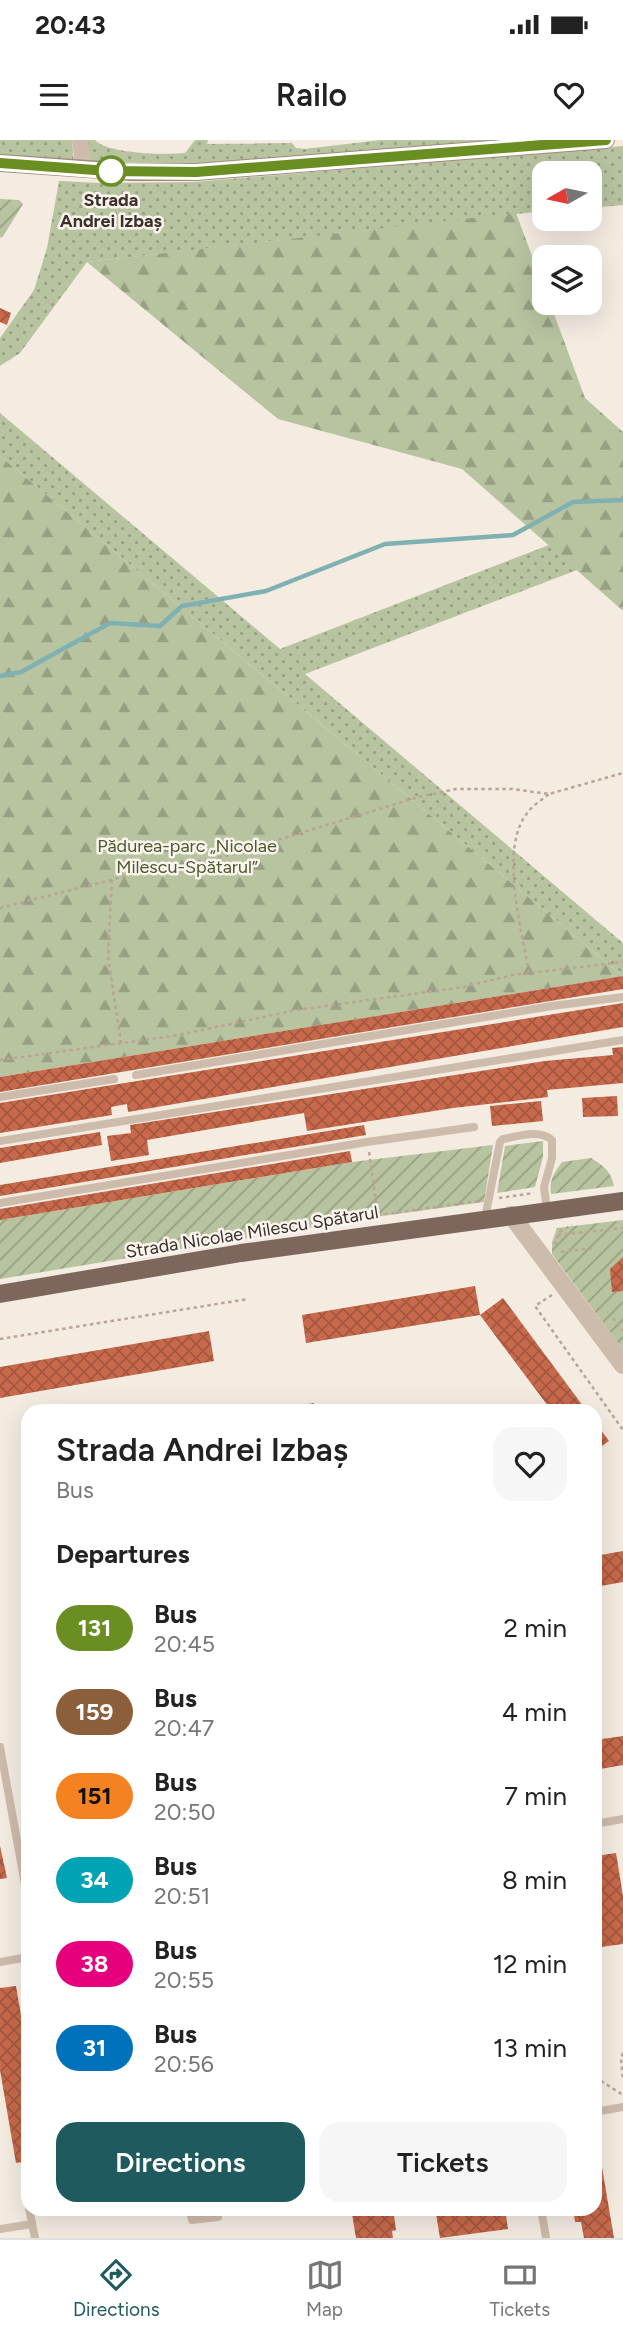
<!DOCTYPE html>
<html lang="en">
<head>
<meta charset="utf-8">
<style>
  body { margin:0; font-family:Figtree,sans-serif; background:#f6f6f6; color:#222; height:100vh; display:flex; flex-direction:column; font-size:26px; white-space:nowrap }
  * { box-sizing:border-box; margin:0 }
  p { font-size:23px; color:#767676 }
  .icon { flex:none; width:38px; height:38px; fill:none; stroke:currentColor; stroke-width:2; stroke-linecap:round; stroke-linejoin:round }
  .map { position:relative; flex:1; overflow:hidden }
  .details { position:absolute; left:21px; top:1264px; width:581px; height:812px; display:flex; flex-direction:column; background:#fff; border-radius:21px; box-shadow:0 7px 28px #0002 }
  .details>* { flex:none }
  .badge { padding:0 14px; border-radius:23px; font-size:24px; line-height:46px }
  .needle { width:46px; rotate:261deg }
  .controls { position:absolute; left:532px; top:21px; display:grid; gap:14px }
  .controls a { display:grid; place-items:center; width:70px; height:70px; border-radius:14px; background:#fff; box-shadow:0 7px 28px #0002; font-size:35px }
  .map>.badge { position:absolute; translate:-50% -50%; box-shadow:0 0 0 4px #fff }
  h2 { padding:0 35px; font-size:26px; line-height:63px }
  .round { display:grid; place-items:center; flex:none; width:74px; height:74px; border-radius:21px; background:#f6f6f6 }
  .summary { display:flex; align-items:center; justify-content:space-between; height:119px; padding:0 35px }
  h1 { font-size:33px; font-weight:600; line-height:52px }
  .cta { display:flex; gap:14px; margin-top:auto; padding:14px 35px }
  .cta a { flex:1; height:80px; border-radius:21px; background:#1f5a5e; color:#fff; font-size:28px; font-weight:600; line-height:80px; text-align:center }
  .cta a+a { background:#f6f6f6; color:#222 }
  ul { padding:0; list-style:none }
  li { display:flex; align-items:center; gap:21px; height:84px; padding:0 35px }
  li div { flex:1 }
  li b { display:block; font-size:26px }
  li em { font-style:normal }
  li .badge { min-width:77px; font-weight:700; text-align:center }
  .status { display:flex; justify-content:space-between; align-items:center; height:49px; padding:0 35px; background:#fff; direction:ltr }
  .status svg { height:19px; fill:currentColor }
  header { display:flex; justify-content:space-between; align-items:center; height:91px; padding:0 35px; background:#fff; font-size:32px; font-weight:600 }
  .menu { display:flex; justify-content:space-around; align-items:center; height:98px; border-top:2px solid #e0e0e0; background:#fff; font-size:19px; color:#767676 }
  .menu a { display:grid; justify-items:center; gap:4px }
  .menu .selected { color:#1f5a5e }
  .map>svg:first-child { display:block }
</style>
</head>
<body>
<div class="status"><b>20:43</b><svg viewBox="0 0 49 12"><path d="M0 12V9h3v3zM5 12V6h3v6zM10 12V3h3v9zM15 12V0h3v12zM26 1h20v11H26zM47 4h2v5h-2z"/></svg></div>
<header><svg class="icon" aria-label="menu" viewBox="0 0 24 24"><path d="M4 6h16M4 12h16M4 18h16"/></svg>Railo<svg class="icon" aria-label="heart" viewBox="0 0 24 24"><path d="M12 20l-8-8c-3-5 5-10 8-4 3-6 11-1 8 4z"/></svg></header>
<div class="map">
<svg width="623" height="2098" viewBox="0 0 623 2098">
  <defs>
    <pattern id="grass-dots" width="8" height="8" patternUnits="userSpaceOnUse" patternTransform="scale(1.75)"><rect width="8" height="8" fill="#b8c4a0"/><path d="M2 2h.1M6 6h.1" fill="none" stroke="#97a083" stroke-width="1.8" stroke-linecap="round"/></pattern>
    <pattern id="forest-firs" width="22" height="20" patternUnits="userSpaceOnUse" patternTransform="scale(1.75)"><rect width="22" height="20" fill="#b8c4a0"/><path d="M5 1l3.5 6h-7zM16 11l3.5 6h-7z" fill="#97a083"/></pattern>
    <pattern id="garden-furrows" width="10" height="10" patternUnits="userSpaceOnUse" patternTransform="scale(1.75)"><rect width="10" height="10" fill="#b8c4a0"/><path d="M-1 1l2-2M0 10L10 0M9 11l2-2" fill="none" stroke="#97a083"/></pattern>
    <pattern id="building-cross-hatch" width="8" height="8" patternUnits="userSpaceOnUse" patternTransform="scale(1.75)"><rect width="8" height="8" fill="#c8694b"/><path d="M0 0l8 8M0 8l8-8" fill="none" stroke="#a4573f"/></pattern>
  </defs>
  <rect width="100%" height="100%" fill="#f4ebe1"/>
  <path fill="url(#grass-dots)" d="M0 0H72L74 23 0 16Z
    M85 0H95C108 14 165 15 185 13L195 0H208L207 4 292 3 296 8 304 9 381 0H513L189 25 88 21Z
    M623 6V65L590 68V33H544V71L87 122 20 213 0 226V198L34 150 47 108 59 41 101 43 194 42Z
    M0 273 280 509 549 405 577 430 305 534 623 803V836L0 316Z"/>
  <path fill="url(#forest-firs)" d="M516 73 544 148V163H550L585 258 623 292V471L462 329 278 279 87 122Z
    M0 316 623 836 0 937Z"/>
  <path fill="url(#garden-furrows)" d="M0 59 19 60 23 64 2 98 0 97Z
    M543 1001V1017L535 1047 497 1053 505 1006Z
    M493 1005 484 1062 375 1077 0 1139V1080L352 1022Z
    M591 1018C604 1026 611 1031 614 1046L551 1054C549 1040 554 1033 562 1022Z
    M623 1080V1210L552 1114V1102L557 1088Z"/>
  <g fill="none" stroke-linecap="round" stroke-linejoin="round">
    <path stroke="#7fb0b2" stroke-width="4.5" d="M0 536 21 532 110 483 160 486 182 466 266 451 385 404 513 395 573 362 623 360"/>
  </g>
  <path fill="url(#building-cross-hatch)" d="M0 168 11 173 7 185 0 182Z
    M623 836V849L0 952V937Z
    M623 863V887L128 972 127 964 111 967 112 975 0 993V963Z
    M623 907V943L547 950 548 957 453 968 307 991 304 973 147 1000 149 1015 111 1021 107 996 131 993 130 985 545 921 613 915 612 908Z
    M617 956 618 976 583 977 582 958Z
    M541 961 543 981 492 986 490 966Z
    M364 985 366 995 0 1056V1045Z
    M100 992 102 1005 0 1023V1008Z
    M350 1011 352 1022 0 1080V1069Z
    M623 1117V1151L612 1152 610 1129Z
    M475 1146 480 1175 503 1158 586 1270H551L480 1175 306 1203 302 1175Z
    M209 1191 214 1221 0 1258V1227Z
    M314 1263 315 1270H286V1268Z
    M595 1282 609 1301 595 1311Z
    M28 1347V1379H27L21 1348Z
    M623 1411V1442L595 1447V1416Z
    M623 1596V1625L595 1630V1600Z
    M0 1706 7 1738 0 1739Z
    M616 1713 623 1756V1804L601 1807 595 1757V1716Z
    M16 1846 28 1916V2021L16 2023 0 1930V1848Z
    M595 1992H596L614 2098H584L581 2082H575L573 2068H595Z
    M351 2068H393L396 2090 392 2091 393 2098H356Z
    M435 2068H505L508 2089 440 2098Z"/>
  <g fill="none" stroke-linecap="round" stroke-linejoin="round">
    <path stroke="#b9a596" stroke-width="2.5" stroke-dasharray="3.5 3.5" stroke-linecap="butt" d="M112 740 108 817 121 903
      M0 768 146 731 226 716 418 657 456 649H512L549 654 623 633
      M529 833C522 790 498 708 528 672 533 665 542 660 549 654
      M0 920 173 896 297 870 463 847 513 835 623 822
      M369 1012 378 1075 479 1061
      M499 1058 534 1053
      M558 1095 623 1088
      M555 1105 559 1092 572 1085
      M561 1112 592 1108
      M552 1155 535 1166 623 1290
      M613 1178 623 1191
      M0 1199 248 1159
      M176 1269V1270
      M623 1913 621 1919 623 1939
      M595 1937 623 1955"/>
    <path stroke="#cdbbac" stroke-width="8" d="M136 935 552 866 623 857
      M0 957 114 939
      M0 1001 623 900
      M0 1063 367 1002 474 987
      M485 1078 500 1002 503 999C519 996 539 989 552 1000V1018L544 1047 547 1070
      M0 1607 28 1761
      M595 1684 623 1679
      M0 1822 28 1817
      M595 1972 623 1967
      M28 2060V2062
      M29 2068 35 2098
      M189 2068 192 2080 218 2077
      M541 2068 546 2098
      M0 2089 32 2084"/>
    <path stroke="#cdbbac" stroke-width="16" d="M80 0 84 30"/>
    <path stroke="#cdbbac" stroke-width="18" d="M511 1075 623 1225"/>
    <path stroke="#a18a7d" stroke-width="18" d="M0 23 131 32H196L606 0"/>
    <path stroke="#7d675c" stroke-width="18" d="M0 1154 241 1113 623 1061"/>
  </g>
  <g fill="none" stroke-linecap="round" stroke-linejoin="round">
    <defs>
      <path id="line" d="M0 23 108 31 196 32 606 0"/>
    </defs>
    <use href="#line" stroke="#fff" stroke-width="16"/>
    <use href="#line" stroke="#6b8e23" stroke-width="10"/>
  </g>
  <circle fill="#fff" stroke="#6b8e23" stroke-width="3.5" cx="111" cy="31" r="14"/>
  <g text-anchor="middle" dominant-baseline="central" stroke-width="5" stroke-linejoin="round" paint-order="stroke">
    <g font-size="18" font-weight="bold" fill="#3b302b" stroke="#fbf5ee">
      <text x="111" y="60">Strada<tspan x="111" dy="21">Andrei Izbaș</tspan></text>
    </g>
    <g font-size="18" fill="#4a5a2e" stroke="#fbf5ee">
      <text x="187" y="706">Pădurea-parc „Nicolae<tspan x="187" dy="21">Milescu-Spătarul”</tspan></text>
    </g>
    <g font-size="18" fill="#3b302b" stroke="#fbf5ee">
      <text transform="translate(252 1092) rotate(-9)">Strada Nicolae Milescu Spătarul</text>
    </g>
  </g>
</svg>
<div class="controls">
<a><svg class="needle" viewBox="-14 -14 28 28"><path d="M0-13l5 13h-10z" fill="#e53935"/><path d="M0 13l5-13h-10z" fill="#767676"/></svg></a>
<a><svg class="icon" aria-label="layers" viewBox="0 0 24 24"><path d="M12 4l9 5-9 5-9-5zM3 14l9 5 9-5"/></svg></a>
</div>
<section class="details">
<div class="summary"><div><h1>Strada Andrei Izbaș</h1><p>Bus</p></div><a class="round"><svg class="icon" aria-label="heart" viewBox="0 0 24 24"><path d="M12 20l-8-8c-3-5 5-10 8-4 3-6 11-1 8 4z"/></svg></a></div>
<h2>Departures</h2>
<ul>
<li><span class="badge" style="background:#6b8e23;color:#fff">131</span><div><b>Bus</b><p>20:45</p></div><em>2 min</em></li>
<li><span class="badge" style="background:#8b5e3c;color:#fff">159</span><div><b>Bus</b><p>20:47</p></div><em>4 min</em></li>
<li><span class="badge" style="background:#f58220;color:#111">151</span><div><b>Bus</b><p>20:50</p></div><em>7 min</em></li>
<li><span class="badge" style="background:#00a3b4;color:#fff">34</span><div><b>Bus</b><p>20:51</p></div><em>8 min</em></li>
<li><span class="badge" style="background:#e6007e;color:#fff">38</span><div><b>Bus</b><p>20:55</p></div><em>12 min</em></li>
<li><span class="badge" style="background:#0072bc;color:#fff">31</span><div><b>Bus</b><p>20:56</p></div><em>13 min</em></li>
</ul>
<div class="cta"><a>Directions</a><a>Tickets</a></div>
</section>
</div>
<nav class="menu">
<a class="selected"><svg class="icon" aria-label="directions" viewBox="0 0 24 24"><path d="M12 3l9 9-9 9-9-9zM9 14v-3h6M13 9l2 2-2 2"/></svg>Directions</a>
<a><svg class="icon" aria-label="map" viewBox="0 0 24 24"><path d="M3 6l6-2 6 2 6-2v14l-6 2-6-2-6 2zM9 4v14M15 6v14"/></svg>Map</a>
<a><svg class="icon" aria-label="tickets" viewBox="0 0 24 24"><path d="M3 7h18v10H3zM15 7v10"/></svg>Tickets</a>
</nav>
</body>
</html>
